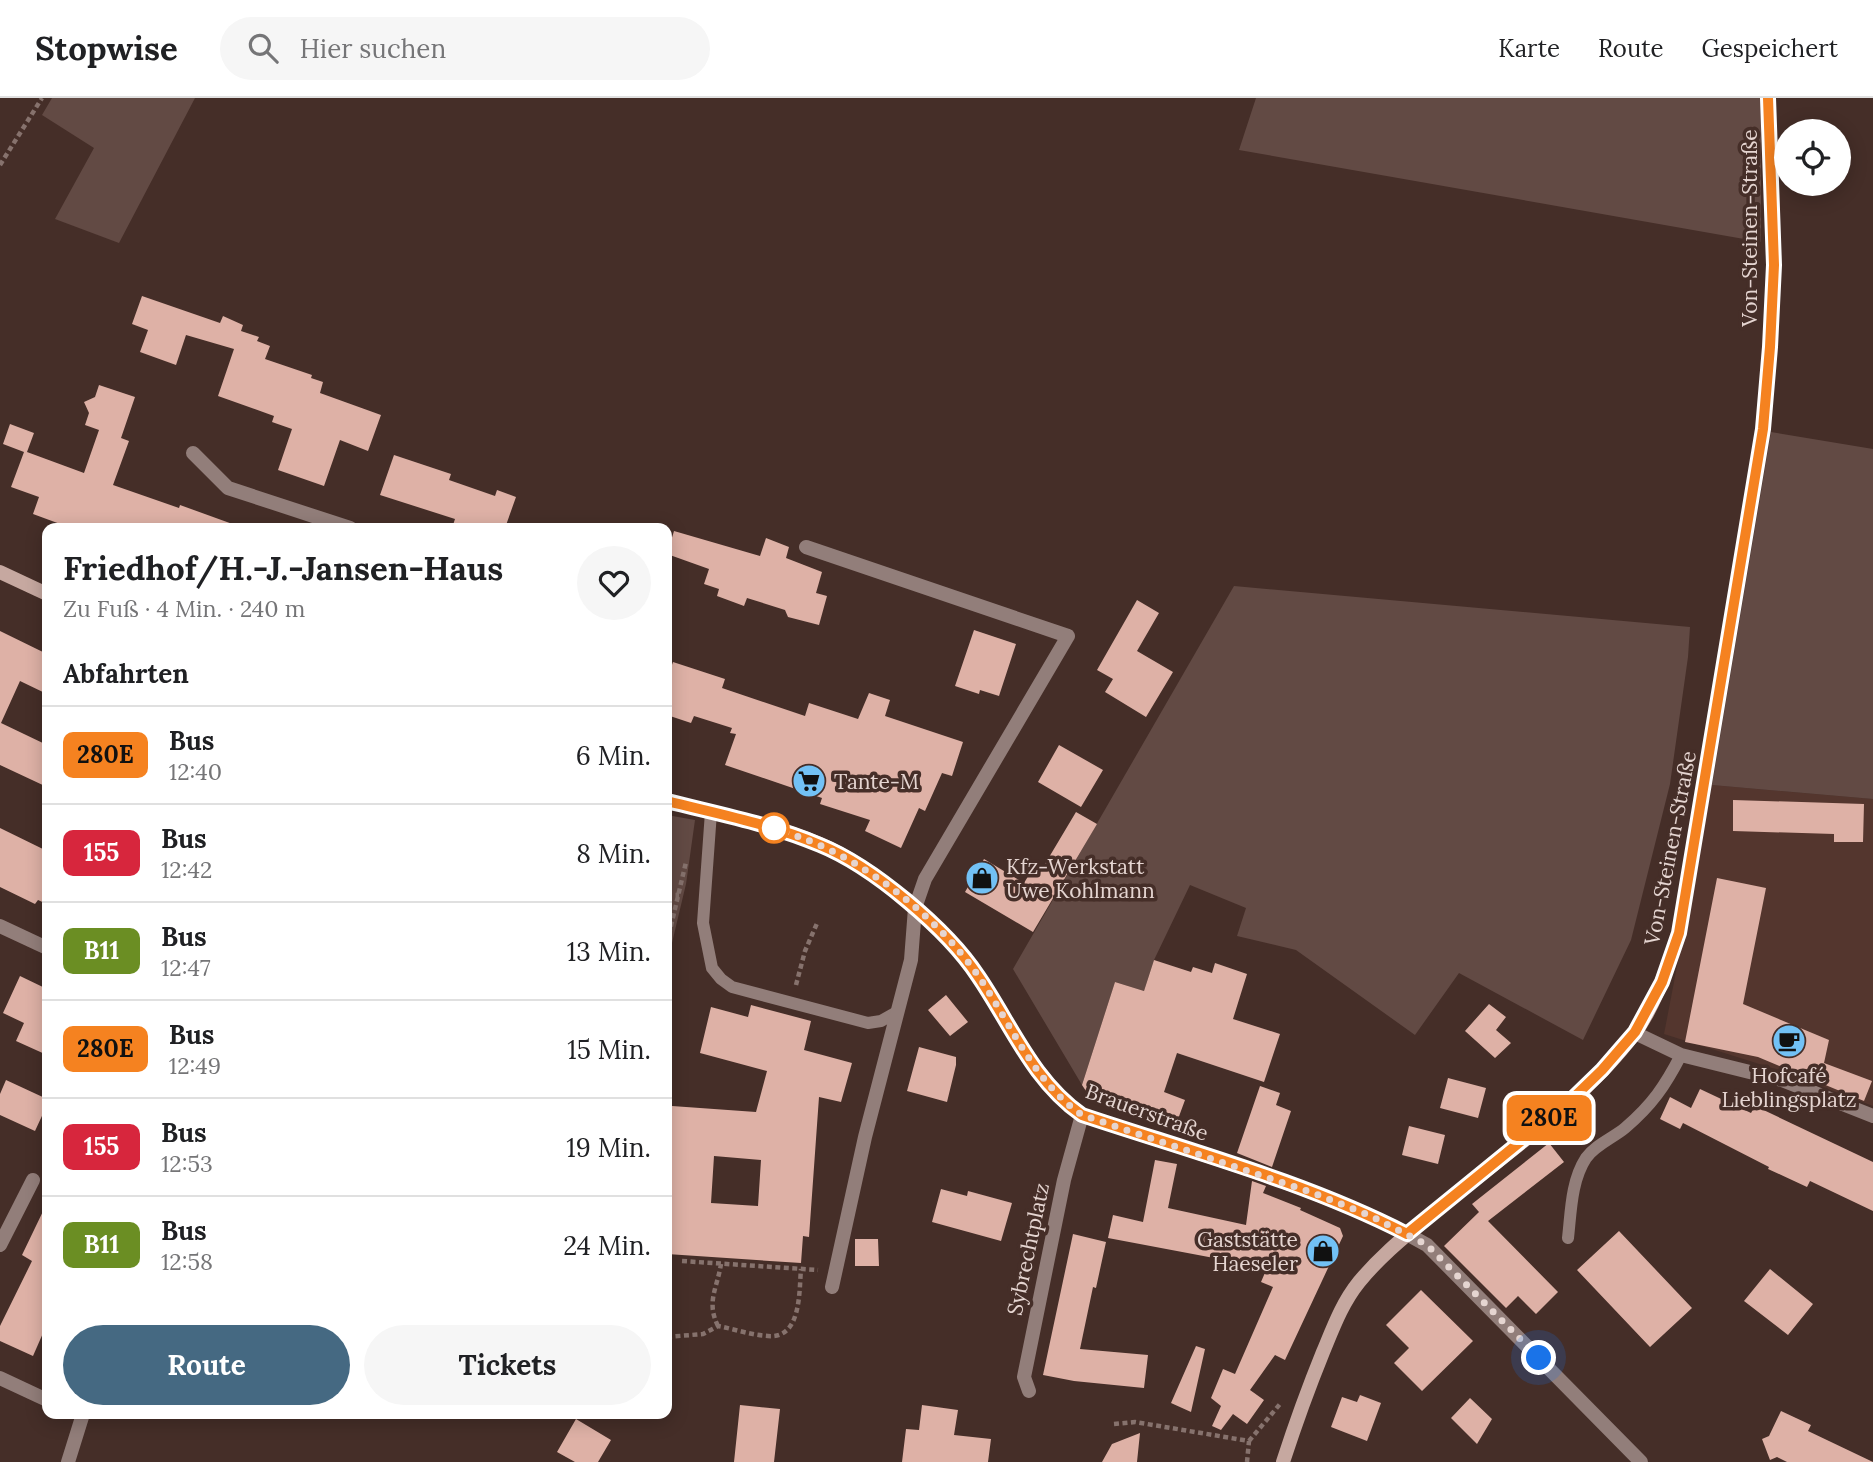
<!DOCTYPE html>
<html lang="de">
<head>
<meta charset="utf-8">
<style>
  body { margin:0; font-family:Lora,serif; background:#f6f6f6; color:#202124; height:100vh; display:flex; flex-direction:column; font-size:26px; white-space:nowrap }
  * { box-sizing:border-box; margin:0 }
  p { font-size:23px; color:#757577 }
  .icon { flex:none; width:38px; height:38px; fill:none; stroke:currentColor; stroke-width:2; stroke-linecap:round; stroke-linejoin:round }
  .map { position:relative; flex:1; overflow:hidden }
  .details { position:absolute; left:42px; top:425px; width:630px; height:896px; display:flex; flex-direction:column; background:#fff; border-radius:14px; box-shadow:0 4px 18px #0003 }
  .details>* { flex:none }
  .badge { padding:0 14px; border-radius:10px; font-size:24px; line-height:46px }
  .tools { position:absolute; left:1774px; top:21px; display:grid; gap:14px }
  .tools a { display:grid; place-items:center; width:77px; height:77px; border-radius:50%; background:#fff; box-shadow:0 4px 18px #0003; font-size:35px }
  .you { position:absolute; width:35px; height:35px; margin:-18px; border:5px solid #fff; border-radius:50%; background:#1a73e8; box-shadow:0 0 0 10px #1a73e833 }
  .map>.badge { position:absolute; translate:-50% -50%; box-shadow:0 0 0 4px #fff }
  h2 { padding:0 21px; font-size:26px; line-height:63px }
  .round { display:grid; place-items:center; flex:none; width:74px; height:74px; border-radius:37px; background:#f6f6f6 }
  .head { display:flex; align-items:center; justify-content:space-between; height:119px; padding:0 21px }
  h1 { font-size:33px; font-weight:700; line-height:52px }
  .cta { display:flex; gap:14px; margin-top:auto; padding:14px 21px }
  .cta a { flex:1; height:80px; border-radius:42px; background:#456982; color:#fff; font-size:28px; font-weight:700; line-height:80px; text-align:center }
  .cta a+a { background:#f6f6f6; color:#202124 }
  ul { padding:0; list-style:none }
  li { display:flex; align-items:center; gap:21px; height:98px; padding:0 21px; border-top:2px solid #e0e0e0 }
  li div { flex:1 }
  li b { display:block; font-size:26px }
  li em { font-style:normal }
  li .badge { min-width:77px; font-weight:700; text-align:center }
  header { display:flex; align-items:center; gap:42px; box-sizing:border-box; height:98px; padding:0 35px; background:#fff; border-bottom:2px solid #e0e0e0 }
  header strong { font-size:33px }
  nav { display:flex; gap:38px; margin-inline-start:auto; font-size:24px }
  .search { width:490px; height:63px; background:#f6f6f6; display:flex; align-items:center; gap:18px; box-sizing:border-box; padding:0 24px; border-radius:38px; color:#757577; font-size:26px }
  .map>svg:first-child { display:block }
</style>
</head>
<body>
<header>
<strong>Stopwise</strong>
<div class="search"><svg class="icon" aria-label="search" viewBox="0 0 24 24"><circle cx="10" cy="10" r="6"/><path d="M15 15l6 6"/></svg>Hier suchen</div>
<nav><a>Karte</a><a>Route</a><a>Gespeichert</a></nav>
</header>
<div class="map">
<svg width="1873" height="1364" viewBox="0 0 1873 1364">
  <rect width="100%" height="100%" fill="#452e28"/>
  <path fill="#54362e" d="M1712 687 1873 701V1008L1772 970 1664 936Z"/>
  <path fill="#624a44" d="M52 0H195L119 145 55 121 94 50 42 17Z
    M1256 0H1761V144L1239 52Z
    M1771 334 1873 351V701L1712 687Z
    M1234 488 1690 529 1688 559 1670 686 1631 842 1583 942 1459 875 1415 937 1296 852 1237 838 1246 810 1190 787 1154 862 1144 893 1115 884 1082 987 1013 871Z
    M667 717 695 722 686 786 667 866Z"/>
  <path fill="#deb1a6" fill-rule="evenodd" d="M142 198 220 225 223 218 243 227 241 233 259 239 257 243 270 248 265 261 312 277 311 280 323 284 320 295 381 317 368 353 340 342 324 388 278 372 292 331 272 324 274 318 218 298 234 251 186 237 176 267 140 254 148 232 132 226Z
    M99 287 135 299 121 340 129 343 113 387 179 410 180 407 238 428V430H71L33 416 39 399 11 389 24 354 3 346 10 326 34 335 27 354 84 375 99 332 85 327 89 315 84 304 95 299Z
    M394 357 451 376 449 382 495 398 497 392 516 399 505 430H452L455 421 380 397Z
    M674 433 760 458 766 440 789 449 786 460 822 474 816 495 827 498 819 527 788 519 785 512 747 500 744 508 717 498 719 491 704 486 709 471 667 456Z
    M1137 502 1159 515 1137 553 1173 574 1146 619 1105 594 1113 581 1097 572Z
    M974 532 1016 546 999 598 980 592 979 596 955 588Z
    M0 533 47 556V596L20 583 1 625 47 647V689L0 667Z
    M673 564 725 581 722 590 805 618 809 605 858 621 869 595 890 602 885 618 963 644 952 678 942 675 925 713 919 710 901 750 865 733 870 722 820 706 822 700 725 667 736 636 730 635 732 630 694 618 691 625 667 617V581Z
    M1059 647 1103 672 1081 709 1038 684Z
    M1733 702 1864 706 1863 744H1834V736L1733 733Z
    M1076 714 1097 726 1033 834 965 794 984 761 1024 785 1035 767 1042 771Z
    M0 730 47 753V806L38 802 35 806 0 789Z
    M1717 780 1766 790 1743 906 1829 942 1824 965 1872 983 1864 1003 1758 959 1685 944Z
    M1154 862 1191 874 1193 869 1212 875 1215 865 1247 876 1233 921 1280 936 1264 984 1177 955 1164 994 1185 1002 1174 1032 1092 1002 1082 987 1115 884 1144 893Z
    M20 878 47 891V957L16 943 24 925 3 915Z
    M946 897 968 924 950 938 928 912Z
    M1489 906 1506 919 1496 932 1511 945 1495 960 1465 933Z
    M751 907 811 923 804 952 852 965 841 1004 819 999 809 1139 803 1138 801 1165 667 1156V1023H670L672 1008 756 1014 767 973 700 955 711 909 748 919ZM714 1058 761 1062 758 1108 711 1105Z
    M919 949 956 959V967L947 1004 907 993Z
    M1448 980 1486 990 1478 1020 1440 1010Z
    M6 982 47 1001V1007L35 1033 0 1017V996Z
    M1260 988 1280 995 1276 1007 1291 1013 1272 1069 1237 1055Z
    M1700 991 1751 1015 1755 1008 1873 1064V1113L1810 1083 1807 1089 1768 1071 1769 1069 1683 1025 1680 1031 1660 1021 1670 999 1691 1010Z
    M1409 1028 1445 1037 1438 1066 1402 1057Z
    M1549 1045 1564 1064 1488 1123 1558 1194 1536 1216 1518 1198 1506 1210 1444 1148 1479 1114 1472 1106Z
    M1155 1062 1177 1066 1168 1110 1246 1127 1252 1083 1266 1088 1263 1095 1301 1110 1300 1112 1340 1130 1343 1138 1285 1262 1275 1257 1250 1292 1264 1302 1247 1326 1233 1316 1221 1332 1212 1328 1221 1308 1211 1300 1223 1271 1235 1276 1273 1189 1261 1184 1267 1170 1108 1140 1113 1117 1143 1124Z
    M941 1091 967 1098 968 1093 1012 1105 1001 1143 932 1124Z
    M47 1105V1226L33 1258 0 1243V1228L32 1163 22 1157Z
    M1619 1133 1692 1210 1650 1249 1577 1172Z
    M1073 1136 1106 1144 1096 1190 1093 1189 1080 1251 1148 1257 1144 1290 1074 1283 1043 1277Z
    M855 1141H878L879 1168H855Z
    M1770 1171 1813 1206 1788 1237 1744 1203Z
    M1421 1192 1473 1243 1422 1293 1394 1265 1409 1250 1386 1227Z
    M1196 1248 1205 1251 1191 1314 1171 1305Z
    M1360 1297 1381 1305 1367 1343 1331 1329 1342 1299 1357 1304Z
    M1470 1300 1492 1321 1477 1346 1451 1320Z
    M740 1307 780 1311 774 1364H734Z
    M922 1307 958 1312 954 1337 991 1341 988 1364H902L906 1331 919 1332Z
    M1781 1313 1811 1327 1808 1333 1873 1364H1787L1777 1359 1770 1362 1762 1341 1769 1338Z
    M576 1321 611 1342 598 1364H575L557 1354Z
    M1140 1335 1137 1364H1102L1112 1346Z"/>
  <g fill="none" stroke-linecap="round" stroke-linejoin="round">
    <path stroke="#86726d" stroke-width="4.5" stroke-dasharray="5 3.5" stroke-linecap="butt" d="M0 67 42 0
      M667 797H679
      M667 845 686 764
      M796 887 805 853 818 823
      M682 1163 818 1172
      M718 1228C706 1204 717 1191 721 1166
      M667 1239 703 1236 718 1228C734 1231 751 1237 768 1238 802 1241 799 1192 801 1171
      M1114 1326 1135 1324 1249 1343 1247 1364
      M1249 1343 1280 1306"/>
    <path stroke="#927e7a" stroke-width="12" d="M711 714 703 825 712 870 721 881 732 889 868 925 881 923 897 914
      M1568 1140C1571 1114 1571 1083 1586 1060 1595 1047 1613 1040 1625 1030 1652 1007 1665 988 1681 957"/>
    <path stroke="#927e7a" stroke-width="14" d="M193 355 228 390 350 430
      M806 449 1068 538 925 781 915 810 911 862 865 1039 832 1189
      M0 828 47 850
      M1407 1136 1427 1147 1641 1364
      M0 1147 33 1082
      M0 1280 47 1302
      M1029 1293 1024 1279 1064 1082 1082 1017
      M68 1364 83 1316"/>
    <path stroke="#927e7a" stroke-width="14" d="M1635 935 1681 957 1782 982 1873 1018"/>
    <path stroke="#c6a8a0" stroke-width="14" d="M0 474 47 496
      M667 703C718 716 771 726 820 746 872 768 947 831 978 878 1011 926 1033 982 1082 1017 1189 1053 1307 1085 1407 1136
      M1283 1364C1295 1327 1308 1291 1323 1254 1333 1230 1342 1205 1359 1184 1382 1156 1409 1135 1436 1112 1501 1059 1584 1003 1634 936 1656 907 1667 869 1679 835L1763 331 1770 249 1774 167 1768 0"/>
  </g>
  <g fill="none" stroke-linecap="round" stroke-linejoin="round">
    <defs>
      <path id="line" d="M667 703C718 716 771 726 820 747 872 768 947 831 978 878 1011 926 1032 982 1082 1017 1190 1053 1306 1084 1407 1136L1568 1005 1602 972 1635 934 1662 884 1679 835 1763 331 1770 249 1774 167 1768 0"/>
    </defs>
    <use href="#line" stroke="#fff" stroke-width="16"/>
    <use href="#line" stroke="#f58220" stroke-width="10"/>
    <path stroke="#e5d5d1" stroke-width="7" stroke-dasharray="0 12.6" d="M774 730C779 731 793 737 802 740 867 764 937 819 977 876 1011 925 1032 982 1082 1017L1316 1096 1371 1118 1427 1147 1539 1260"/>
  </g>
  <defs>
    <symbol id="supermarket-disc" viewBox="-11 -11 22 22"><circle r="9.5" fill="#72c1f5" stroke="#452e28"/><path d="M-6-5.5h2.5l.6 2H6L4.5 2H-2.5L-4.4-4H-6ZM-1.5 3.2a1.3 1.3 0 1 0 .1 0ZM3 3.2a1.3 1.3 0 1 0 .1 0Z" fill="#111"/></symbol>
    <symbol id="shop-disc" viewBox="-11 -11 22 22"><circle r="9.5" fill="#72c1f5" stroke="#452e28"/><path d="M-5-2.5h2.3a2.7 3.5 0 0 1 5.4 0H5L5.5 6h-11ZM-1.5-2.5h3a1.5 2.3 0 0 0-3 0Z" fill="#111"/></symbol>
    <symbol id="cafe-disc" viewBox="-11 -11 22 22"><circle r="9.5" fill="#72c1f5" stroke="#452e28"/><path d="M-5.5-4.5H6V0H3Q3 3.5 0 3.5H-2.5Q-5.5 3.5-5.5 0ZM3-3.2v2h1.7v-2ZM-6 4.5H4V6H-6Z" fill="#111"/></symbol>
  </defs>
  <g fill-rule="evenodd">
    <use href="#supermarket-disc" x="790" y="664" width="38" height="38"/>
    <use href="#shop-disc" x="963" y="761" width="38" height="38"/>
    <use href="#cafe-disc" x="1770" y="924" width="38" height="38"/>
    <use href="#shop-disc" x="1304" y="1134" width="38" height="38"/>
  </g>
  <circle fill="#fff" stroke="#f58220" stroke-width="3.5" cx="774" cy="730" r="14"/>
  <g text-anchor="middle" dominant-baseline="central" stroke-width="7" stroke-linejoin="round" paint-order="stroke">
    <g font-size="21" fill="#e5d5d1" stroke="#452e28">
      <text transform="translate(1749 130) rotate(-90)">Von-Steinen-Straße</text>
      <text transform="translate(1670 750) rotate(-79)">Von-Steinen-Straße</text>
      <text transform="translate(1147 1014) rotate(20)">Brauerstraße</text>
      <text transform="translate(1028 1151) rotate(-78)">Sybrechtplatz</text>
    </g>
    <g font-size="21" fill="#e5d5d1" stroke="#452e28" text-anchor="start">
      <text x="834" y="683">Tante-M</text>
      <text x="1006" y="768">Kfz-Werkstatt<tspan x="1006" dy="24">Uwe Kohlmann</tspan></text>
      <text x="1789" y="977" text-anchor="middle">Hofcafé<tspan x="1789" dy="24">Lieblingsplatz</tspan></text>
      <text x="1298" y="1141" text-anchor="end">Gaststätte<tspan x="1298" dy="24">Haeseler</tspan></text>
    </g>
  </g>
</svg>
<div class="tools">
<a><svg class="icon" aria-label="locate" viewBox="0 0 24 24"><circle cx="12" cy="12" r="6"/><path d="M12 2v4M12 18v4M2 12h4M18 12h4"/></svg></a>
</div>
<div class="you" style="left:1539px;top:1260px"></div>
<b class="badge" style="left:1549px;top:1020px;background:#f58220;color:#111">280E</b>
<section class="details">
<div class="head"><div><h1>Friedhof/H.-J.-Jansen-Haus</h1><p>Zu Fuß · 4 Min. · 240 m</p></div><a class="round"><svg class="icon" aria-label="heart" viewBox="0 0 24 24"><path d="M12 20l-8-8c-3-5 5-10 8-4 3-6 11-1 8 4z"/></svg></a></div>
<h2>Abfahrten</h2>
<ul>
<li><span class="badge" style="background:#f58220;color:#111">280E</span><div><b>Bus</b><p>12:40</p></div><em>6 Min.</em></li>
<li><span class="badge" style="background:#d7263d;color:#fff">155</span><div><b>Bus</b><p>12:42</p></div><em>8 Min.</em></li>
<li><span class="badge" style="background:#6b8e23;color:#fff">B11</span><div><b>Bus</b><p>12:47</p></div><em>13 Min.</em></li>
<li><span class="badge" style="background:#f58220;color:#111">280E</span><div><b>Bus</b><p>12:49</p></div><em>15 Min.</em></li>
<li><span class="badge" style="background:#d7263d;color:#fff">155</span><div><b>Bus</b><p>12:53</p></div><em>19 Min.</em></li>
<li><span class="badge" style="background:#6b8e23;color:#fff">B11</span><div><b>Bus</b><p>12:58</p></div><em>24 Min.</em></li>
</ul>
<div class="cta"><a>Route</a><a>Tickets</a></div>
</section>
</div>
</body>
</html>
